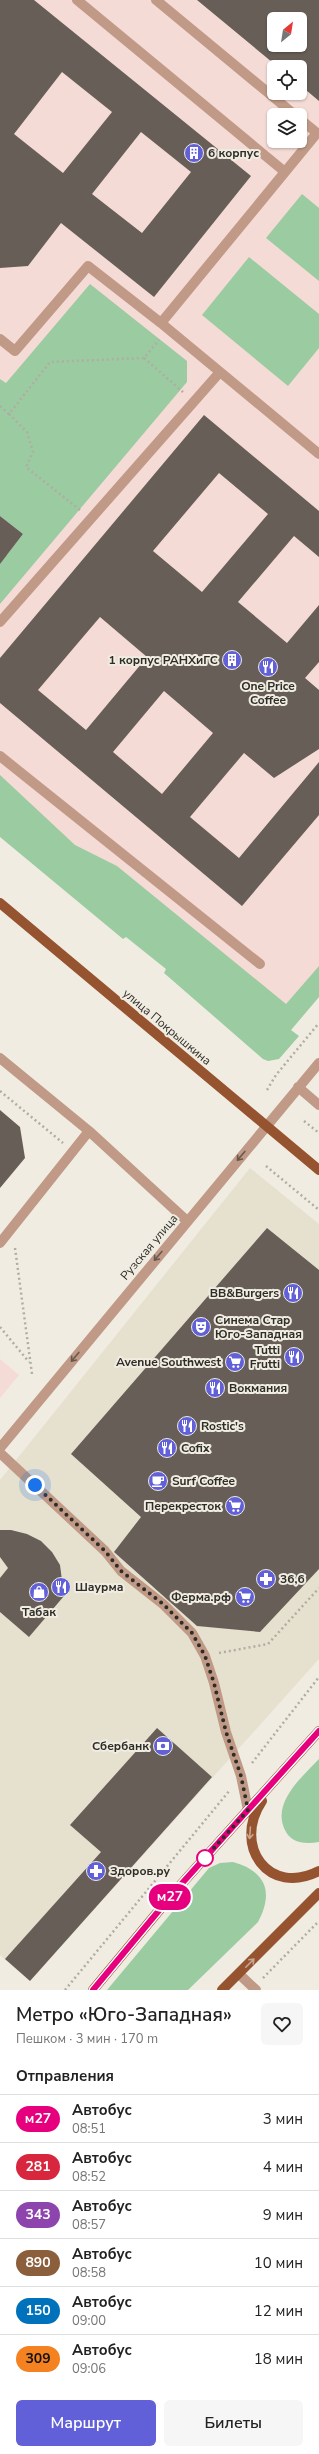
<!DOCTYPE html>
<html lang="ru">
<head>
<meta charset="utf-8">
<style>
  body { margin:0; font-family:"Nunito Sans",sans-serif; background:#f6f6f6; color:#222; height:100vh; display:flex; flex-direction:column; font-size:15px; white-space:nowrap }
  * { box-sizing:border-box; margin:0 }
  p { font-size:13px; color:#767676 }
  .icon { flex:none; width:22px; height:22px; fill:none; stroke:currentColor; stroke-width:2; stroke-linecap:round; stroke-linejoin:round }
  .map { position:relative; height:1990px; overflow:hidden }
  .side { display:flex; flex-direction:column; background:#fff; flex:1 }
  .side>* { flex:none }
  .badge { padding:0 8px; border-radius:13px; font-size:14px; line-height:26px }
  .needle { width:26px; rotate:30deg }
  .tools { position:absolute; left:267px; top:12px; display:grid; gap:8px }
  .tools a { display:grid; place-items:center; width:40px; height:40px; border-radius:6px; background:#fff; box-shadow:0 1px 3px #0004; font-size:20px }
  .you { position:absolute; width:20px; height:20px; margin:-10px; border:3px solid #fff; border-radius:50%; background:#1a73e8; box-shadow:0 0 0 6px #1a73e833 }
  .map>.badge { position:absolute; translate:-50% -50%; box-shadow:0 0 0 2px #fff }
  h2 { padding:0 16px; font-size:15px; line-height:36px }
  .round { display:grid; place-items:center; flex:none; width:42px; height:42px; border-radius:6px; background:#f6f6f6 }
  .overview { display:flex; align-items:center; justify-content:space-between; height:68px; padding:0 16px }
  h1 { font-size:19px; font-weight:600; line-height:30px }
  .primary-button { display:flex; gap:8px; margin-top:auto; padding:8px 16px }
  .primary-button a { flex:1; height:46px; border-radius:6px; background:#6160d9; color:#fff; font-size:16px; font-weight:600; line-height:46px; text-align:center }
  .primary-button a+a { background:#f6f6f6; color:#222 }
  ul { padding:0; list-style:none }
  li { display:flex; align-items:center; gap:12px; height:48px; padding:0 16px; border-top:1px solid #e0e0e0 }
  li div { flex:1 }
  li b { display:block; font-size:15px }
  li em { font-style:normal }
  li .badge { min-width:44px; font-weight:700; text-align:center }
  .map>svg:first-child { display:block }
</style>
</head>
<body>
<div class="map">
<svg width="319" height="1990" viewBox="0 0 319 1990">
  <rect width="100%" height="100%" fill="#f0ece1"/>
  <path fill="#e6e0cf" d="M250 1168 319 1224V1659L30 1981 0 1955V1480Z"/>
  <path fill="#f5dbd6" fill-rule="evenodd" d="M0 0H319V997L291 1030 0 787ZM274 19H300V45H274ZM274 67H300V93H274ZM274 115H300V141H274Z
    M0 1359 19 1375 0 1398Z"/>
  <path fill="#9bcba0" d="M302 194 319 208V281L266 238Z
    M249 257 319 314V348L288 386 202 315Z
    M90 284 187 361V382L0 604V549L7 555 23 534 0 516V379L6 383Z
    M0 775 75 845 117 866 286 1004 319 966V997L291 1030 299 1036 279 1059 268 1061 263 1059 164 973 166 969 126 937 123 939 0 837Z
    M319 1759V1842C307 1844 293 1844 286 1832 270 1804 301 1778 319 1759Z
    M233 1862C266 1871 274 1892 258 1922L188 1990H107L209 1868 220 1863Z"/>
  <path fill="#675e58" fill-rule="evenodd" d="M0 0H34L251 176 154 297 61 223 28 266 0 268ZM62 72 112 112 63 173 14 134ZM141 132 191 172 142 233 92 194Z
    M197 0H319V101L300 85V67H278ZM274 19H300V45H274Z
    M204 415 319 511V557L294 536 238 602 287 643 319 605V662L305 678 319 690V749L274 778 244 753 190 817 239 858 319 762V815L242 906 0 703V658ZM219 473 268 514 202 592 153 551ZM100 617 147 657 86 730 38 690ZM164 691 213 733 162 794 113 752Z
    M0 516 23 534 0 564Z
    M0 1110 20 1127 25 1158 0 1188Z
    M267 1228 319 1270V1569L260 1632 197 1626 114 1552 141 1517 71 1454Z
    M0 1530H11L27 1534 41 1541 52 1552 60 1565 64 1596 29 1637 0 1612V1578L8 1568 0 1557Z
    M157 1728 212 1777 30 1981 5 1959 101 1852 70 1825Z"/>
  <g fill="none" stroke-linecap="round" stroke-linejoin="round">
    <path stroke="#b0ada4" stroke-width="2.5" stroke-dasharray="2 3" stroke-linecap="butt" d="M144 358 183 392
      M0 406 9 414
      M80 510 26 467 33 452 27 432 9 414 50 362 144 358 159 340
      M267 1090 276 1075 319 1023
      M0 1091 63 1143
      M304 1121 319 1133
      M266 1166 319 1210
      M15 1248 32 1374
      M0 1327 29 1362
      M219 1653 268 1644 319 1588
      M252 1763 319 1677
      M263 1978 319 1921
      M65 1990 230 1790"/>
    <path stroke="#c09a86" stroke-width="10" d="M156 0 295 115
      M285 172 317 133 300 119
      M161 323 319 454
      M0 339 15 351 88 266 161 323 285 172 77 0
      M0 622 220 372
      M0 756 260 964
      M0 1058 89 1131 187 1221
      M298 1087 319 1105
      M0 1243 89 1131
      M0 1448 319 1063
      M0 1453 105 1551 121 1571 163 1604 192 1633 205 1656 214 1683 226 1732 241 1776 248 1810
      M239 1974 256 1990"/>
    <path stroke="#95532f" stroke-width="10" d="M0 903 319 1170
      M262 1801C232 1846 269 1897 319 1871
      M93 1990 176 1890 319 1731
      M222 1990 319 1893"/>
  </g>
  <defs><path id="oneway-shaft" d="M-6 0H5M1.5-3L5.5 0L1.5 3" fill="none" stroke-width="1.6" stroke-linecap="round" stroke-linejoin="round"/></defs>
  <g stroke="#68594e">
    <use href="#oneway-shaft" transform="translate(241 1156) rotate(130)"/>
    <use href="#oneway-shaft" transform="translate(158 1256) rotate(130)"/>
    <use href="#oneway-shaft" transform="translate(75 1357) rotate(130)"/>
  </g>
  <g stroke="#c7a791">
    <use href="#oneway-shaft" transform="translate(250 1833) rotate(94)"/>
    <use href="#oneway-shaft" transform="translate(250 1963) rotate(-45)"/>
  </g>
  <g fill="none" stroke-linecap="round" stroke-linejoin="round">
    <defs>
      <path id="line" d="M93 1990 176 1890 319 1731"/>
    </defs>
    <use href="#line" stroke="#fff" stroke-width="9"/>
    <use href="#line" stroke="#e6007e" stroke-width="6"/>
    <path stroke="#2e2d28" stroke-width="4" stroke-dasharray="0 7.2" d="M35 1485 105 1551 121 1571 163 1604 192 1633 205 1656 214 1683 226 1732 241 1776 248 1810 205 1858"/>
  </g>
  <defs>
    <symbol id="building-disc" viewBox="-11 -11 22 22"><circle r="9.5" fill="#6160d9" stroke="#f0ece1"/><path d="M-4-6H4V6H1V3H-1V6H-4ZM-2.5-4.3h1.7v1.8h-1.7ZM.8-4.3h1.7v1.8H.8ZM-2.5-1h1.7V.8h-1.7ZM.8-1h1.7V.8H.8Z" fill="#fff"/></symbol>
    <symbol id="restaurant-disc" viewBox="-11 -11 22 22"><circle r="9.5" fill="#6160d9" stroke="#f0ece1"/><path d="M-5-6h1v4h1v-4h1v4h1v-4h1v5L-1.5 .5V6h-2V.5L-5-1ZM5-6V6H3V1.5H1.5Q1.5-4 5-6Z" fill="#fff"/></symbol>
    <symbol id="theatre-disc" viewBox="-11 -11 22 22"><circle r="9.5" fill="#6160d9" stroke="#f0ece1"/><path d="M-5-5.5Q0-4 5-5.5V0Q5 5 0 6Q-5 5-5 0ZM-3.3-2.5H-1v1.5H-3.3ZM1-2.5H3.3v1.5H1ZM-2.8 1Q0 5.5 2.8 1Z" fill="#fff"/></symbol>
    <symbol id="supermarket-disc" viewBox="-11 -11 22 22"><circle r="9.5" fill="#6160d9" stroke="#f0ece1"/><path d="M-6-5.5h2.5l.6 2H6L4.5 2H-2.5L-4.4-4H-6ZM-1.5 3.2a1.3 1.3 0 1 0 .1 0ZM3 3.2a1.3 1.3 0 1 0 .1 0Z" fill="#fff"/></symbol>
    <symbol id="cafe-disc" viewBox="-11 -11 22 22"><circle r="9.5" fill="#6160d9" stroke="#f0ece1"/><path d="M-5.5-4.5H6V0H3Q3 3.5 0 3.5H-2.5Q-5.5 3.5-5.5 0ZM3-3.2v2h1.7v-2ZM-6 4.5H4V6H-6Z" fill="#fff"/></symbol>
    <symbol id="pharmacy-disc" viewBox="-11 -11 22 22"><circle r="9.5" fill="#6160d9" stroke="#f0ece1"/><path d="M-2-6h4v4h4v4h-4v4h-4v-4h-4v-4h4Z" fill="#fff"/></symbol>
    <symbol id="shop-disc" viewBox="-11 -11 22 22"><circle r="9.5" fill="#6160d9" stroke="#f0ece1"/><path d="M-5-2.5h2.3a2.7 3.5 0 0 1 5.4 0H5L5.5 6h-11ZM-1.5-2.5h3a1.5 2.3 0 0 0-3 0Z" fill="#fff"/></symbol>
    <symbol id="bank-disc" viewBox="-11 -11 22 22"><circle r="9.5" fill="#6160d9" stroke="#f0ece1"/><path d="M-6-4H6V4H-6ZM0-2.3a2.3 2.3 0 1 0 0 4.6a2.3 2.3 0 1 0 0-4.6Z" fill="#fff"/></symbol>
  </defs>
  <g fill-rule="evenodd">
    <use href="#building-disc" x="183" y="142" width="22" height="22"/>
    <use href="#building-disc" x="221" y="649" width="22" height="22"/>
    <use href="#restaurant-disc" x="257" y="656" width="22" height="22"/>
    <use href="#restaurant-disc" x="282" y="1282" width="22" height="22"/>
    <use href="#theatre-disc" x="190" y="1316" width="22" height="22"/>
    <use href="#restaurant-disc" x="283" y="1346" width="22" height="22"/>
    <use href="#supermarket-disc" x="224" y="1351" width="22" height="22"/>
    <use href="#restaurant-disc" x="204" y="1377" width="22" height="22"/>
    <use href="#restaurant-disc" x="176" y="1415" width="22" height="22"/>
    <use href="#restaurant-disc" x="156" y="1437" width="22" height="22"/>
    <use href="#cafe-disc" x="147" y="1470" width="22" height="22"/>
    <use href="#supermarket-disc" x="224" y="1495" width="22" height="22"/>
    <use href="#pharmacy-disc" x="255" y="1568" width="22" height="22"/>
    <use href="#restaurant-disc" x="50" y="1576" width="22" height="22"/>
    <use href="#shop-disc" x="28" y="1581" width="22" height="22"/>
    <use href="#supermarket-disc" x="234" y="1586" width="22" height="22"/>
    <use href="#bank-disc" x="152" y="1735" width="22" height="22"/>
    <use href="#pharmacy-disc" x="85" y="1860" width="22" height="22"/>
  </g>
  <circle fill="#fff" stroke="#e6007e" stroke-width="2" cx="205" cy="1858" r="8"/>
  <g text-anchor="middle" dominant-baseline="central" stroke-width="4" stroke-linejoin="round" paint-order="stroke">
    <g font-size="12" font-weight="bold" fill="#2e2d28" stroke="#f0ece1" text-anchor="start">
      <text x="208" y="153">6 корпус</text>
      <text x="218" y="660" text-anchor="end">1 корпус РАНХиГС</text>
      <text x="268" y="686" text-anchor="middle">One Price<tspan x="268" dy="14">Coffee</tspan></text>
      <text x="279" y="1293" text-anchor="end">BB&amp;Burgers</text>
      <text x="215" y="1320">Синема Стар<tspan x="215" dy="14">Юго-Западная</tspan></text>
      <text x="280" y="1350" text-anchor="end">Tutti<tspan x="280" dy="14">Frutti</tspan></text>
      <text x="221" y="1362" text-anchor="end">Avenue Southwest</text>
      <text x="229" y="1388">Вокмания</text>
      <text x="201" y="1426">Rostic's</text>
      <text x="181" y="1448">Cofix</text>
      <text x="172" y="1481">Surf Coffee</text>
      <text x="221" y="1506" text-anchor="end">Перекресток</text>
      <text x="280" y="1579">36,6</text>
      <text x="75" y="1587">Шаурма</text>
      <text x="231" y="1597" text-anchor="end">Ферма.рф</text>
      <text x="39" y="1612" text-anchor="middle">Табак</text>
      <text x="149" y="1746" text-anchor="end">Сбербанк</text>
      <text x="110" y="1871">Здоров.ру</text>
    </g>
    <g font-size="12" fill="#2e2d28" stroke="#f0ece1">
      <text transform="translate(167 1027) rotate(40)">улица Покрышкина</text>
      <text transform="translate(149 1247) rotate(-50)">Рузская улица</text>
    </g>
  </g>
</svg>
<div class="tools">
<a><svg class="needle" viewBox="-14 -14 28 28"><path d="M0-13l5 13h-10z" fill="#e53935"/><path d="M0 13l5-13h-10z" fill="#767676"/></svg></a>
<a><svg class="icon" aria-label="locate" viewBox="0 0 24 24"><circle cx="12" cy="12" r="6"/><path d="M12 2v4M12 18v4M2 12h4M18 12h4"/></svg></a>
<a><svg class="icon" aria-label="layers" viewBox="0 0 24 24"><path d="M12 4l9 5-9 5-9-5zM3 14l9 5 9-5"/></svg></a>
</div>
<div class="you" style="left:35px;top:1485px"></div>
<b class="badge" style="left:170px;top:1897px;background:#e6007e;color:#fff">м27</b>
</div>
<section class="side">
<div class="overview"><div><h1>Метро «Юго-Западная»</h1><p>Пешком · 3 мин · 170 m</p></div><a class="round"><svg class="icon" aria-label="heart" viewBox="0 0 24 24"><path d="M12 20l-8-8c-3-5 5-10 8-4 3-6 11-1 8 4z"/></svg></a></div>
<h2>Отправления</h2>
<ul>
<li><span class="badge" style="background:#e6007e;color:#fff">м27</span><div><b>Автобус</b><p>08:51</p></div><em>3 мин</em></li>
<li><span class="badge" style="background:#d7263d;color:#fff">281</span><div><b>Автобус</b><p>08:52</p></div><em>4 мин</em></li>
<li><span class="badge" style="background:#8e44ad;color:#fff">343</span><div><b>Автобус</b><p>08:57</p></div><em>9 мин</em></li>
<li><span class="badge" style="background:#8b5e3c;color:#fff">890</span><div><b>Автобус</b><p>08:58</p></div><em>10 мин</em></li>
<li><span class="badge" style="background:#0072bc;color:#fff">150</span><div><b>Автобус</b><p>09:00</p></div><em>12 мин</em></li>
<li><span class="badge" style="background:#f58220;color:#111">309</span><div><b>Автобус</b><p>09:06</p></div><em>18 мин</em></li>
</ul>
<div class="primary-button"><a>Маршрут</a><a>Билеты</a></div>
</section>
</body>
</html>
